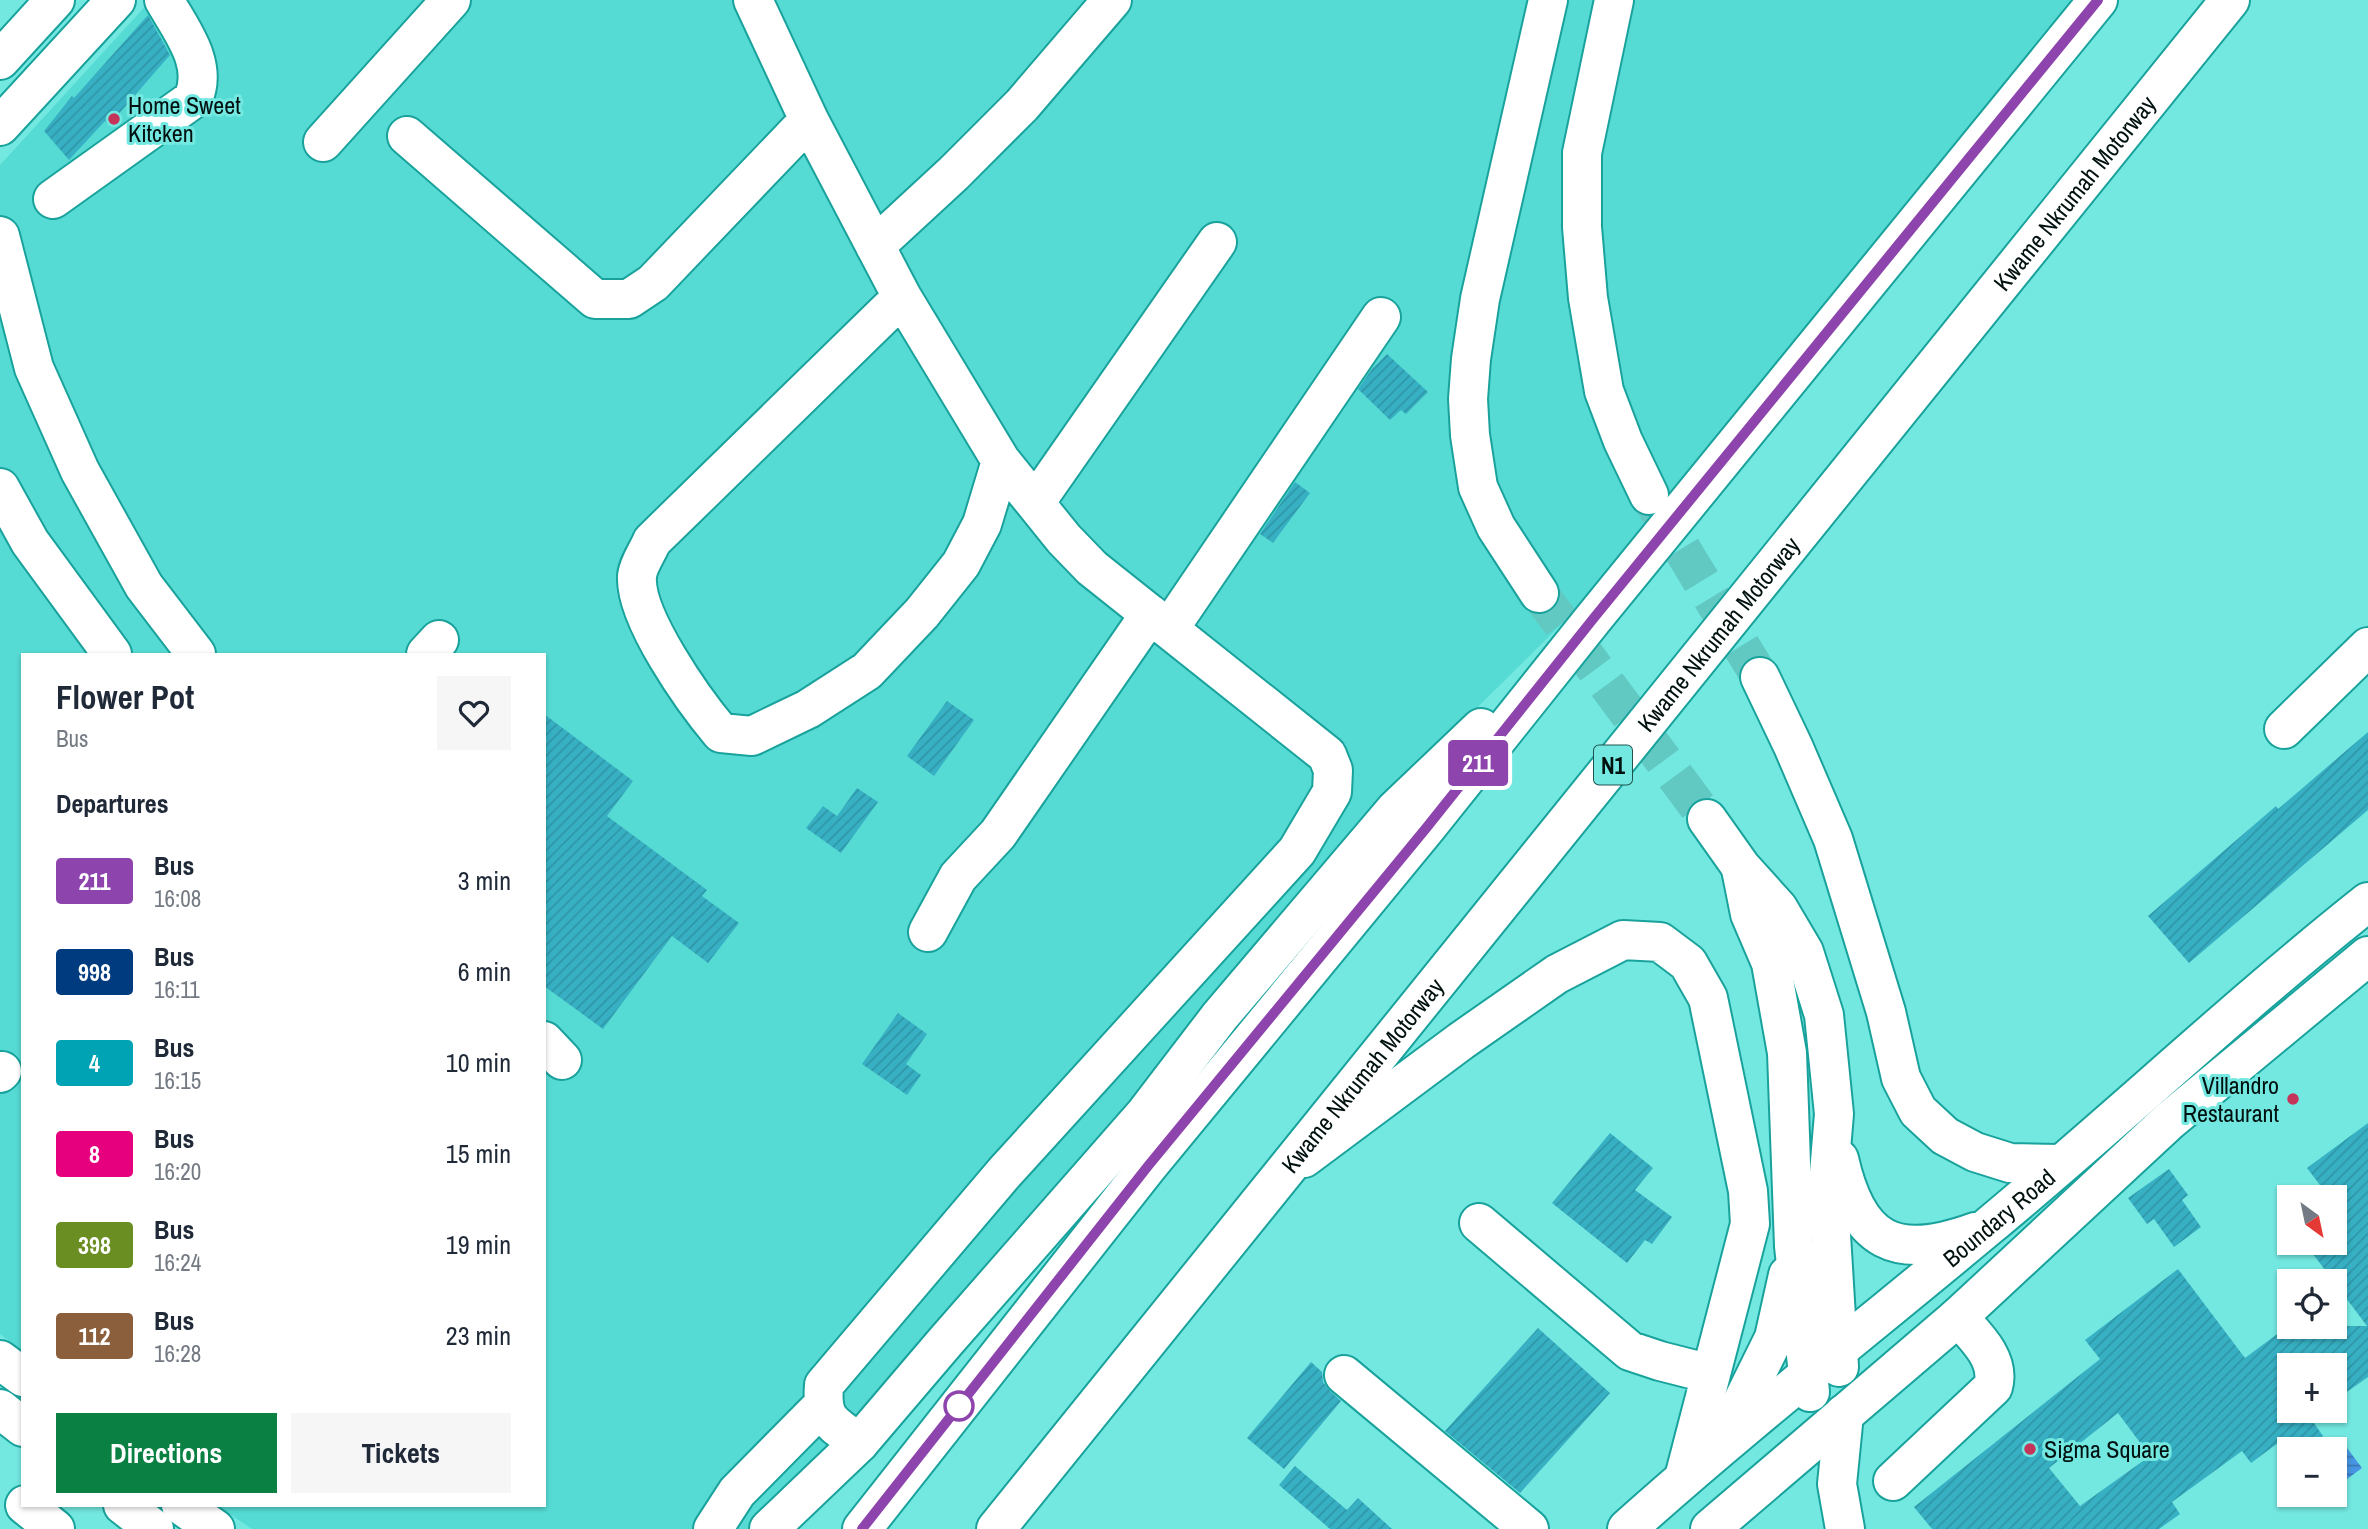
<!DOCTYPE html>
<html lang="en">
<head>
<meta charset="utf-8">
<style>
  body { margin:0; font-family:"Archivo Narrow",sans-serif; background:#f6f6f7; color:#1f2937; height:100vh; display:flex; flex-direction:column; font-size:26px; white-space:nowrap }
  * { box-sizing:border-box; margin:0 }
  p { font-size:23px; color:#747a83 }
  .icon { flex:none; width:38px; height:38px; fill:none; stroke:currentColor; stroke-width:2; stroke-linecap:round; stroke-linejoin:round }
  .map { position:relative; flex:1; overflow:hidden }
  .panel { position:absolute; left:21px; top:653px; width:525px; height:854px; display:flex; flex-direction:column; background:#fff; border-radius:0px; box-shadow:0 2px 5px #0004 }
  .panel>* { flex:none }
  .badge { padding:0 14px; border-radius:5px; font-size:24px; line-height:46px }
  .needle { width:46px; rotate:147deg }
  .controls { position:absolute; left:2277px; top:1185px; display:grid; gap:14px }
  .controls a { display:grid; place-items:center; width:70px; height:70px; border-radius:0px; background:#fff; box-shadow:0 2px 5px #0004; font-size:35px }
  .map>.badge { position:absolute; translate:-50% -50%; box-shadow:0 0 0 4px #fff }
  h2 { padding:0 35px; font-size:26px; line-height:63px }
  .round { display:grid; place-items:center; flex:none; width:74px; height:74px; border-radius:0px; background:#f6f6f7 }
  .headline { display:flex; align-items:center; justify-content:space-between; height:119px; padding:0 35px }
  h1 { font-size:33px; font-weight:700; line-height:52px }
  .action { display:flex; gap:14px; margin-top:auto; padding:14px 35px }
  .action a { flex:1; height:80px; border-radius:0px; background:#0b8043; color:#fff; font-size:28px; font-weight:700; line-height:80px; text-align:center }
  .action a+a { background:#f6f6f7; color:#1f2937 }
  ul { padding:0; list-style:none }
  li { display:flex; align-items:center; gap:21px; height:91px; padding:0 35px }
  li div { flex:1 }
  li b { display:block; font-size:26px }
  li em { font-style:normal }
  li .badge { min-width:77px; font-weight:700; text-align:center }
  .map>svg:first-child { display:block }
</style>
</head>
<body>
<div class="map">
<svg width="2368" height="1529" viewBox="0 0 2368 1529">
  <defs>
    <pattern id="water-rules" width="6" height="5" patternUnits="userSpaceOnUse" patternTransform="scale(1.75)"><rect width="6" height="5" fill="#4795e2"/><path d="M0 2.5h6" fill="none" stroke="#3978b6"/></pattern>
    <pattern id="building-hatch" width="6" height="6" patternUnits="userSpaceOnUse" patternTransform="scale(1.75)"><rect width="6" height="6" fill="#37b0c4"/><path d="M-1 1l2-2M0 6l6-6M5 7l2-2" fill="none" stroke="#2f96a7"/></pattern>
  </defs>
  <rect width="100%" height="100%" fill="#73e8e1"/>
  <path fill="#56dbd4" d="M151 0H2086L1635 551 1362 822 856 1431 755 1529H252L216 1505H544V654H23V1352L0 1334V165Z"/>
  <path fill="url(#water-rules)" d="M2347 1448 2362 1468 2335 1488V1457Z"/>
  <path fill="url(#building-hatch)" fill-rule="evenodd" d="M148 15 170 55 109 125 105 121 69 160 44 131 72 96 74 98Z
    M1387 354 1428 392 1406 414 1401 410 1390 420 1358 389 1372 369Z
    M1295 482 1310 493 1273 543 1260 534Z
    M947 701 974 720 934 776 907 756Z
    M544 714 633 781 607 816 707 890 702 896 739 923 708 963 672 936 603 1029 544 986Z
    M2368 732V810L2189 963 2148 916 2276 806 2278 809Z
    M857 788 878 802 841 853 806 828 823 806 837 816Z
    M898 1013 927 1034 906 1064 921 1075 907 1095 862 1064Z
    M2368 1123V1377L2334 1401V1365H2289V1410H2322L2311 1419 2323 1436 2305 1449 2289 1450 2282 1440 2251 1463 2242 1451 2172 1502 2180 1514 2159 1529H1932L1914 1507 2100 1359 2085 1340 2178 1269 2245 1358 2288 1326H2367L2310 1250 2320 1242H2334V1232L2347 1222 2334 1205V1197H2329L2307 1168ZM2118 1413 2150 1456 2080 1506 2049 1468Z
    M1610 1133 1653 1168 1635 1190 1672 1217 1652 1244 1645 1240 1627 1263 1552 1203Z
    M2169 1169 2188 1195 2182 1200 2201 1227 2174 1247 2154 1219 2147 1224 2128 1198Z
    M1538 1328 1610 1393 1520 1493 1445 1431Z
    M1311 1362 1322 1372 1323 1382 1330 1391 1341 1401 1284 1469 1247 1438Z
    M1295 1466 1347 1510 1358 1498 1392 1529H1330L1279 1485Z"/>
  <g fill="none" stroke-linecap="round" stroke-linejoin="round">
    <path stroke="#62c8c2" stroke-width="38" stroke-dasharray="38 19" stroke-linecap="butt" d="M1652 500 1760 677
      M1539 593 1707 819"/>
    <defs>
      <path id="minor" d="M753 0 809 120 902 297 1001 461 1064 539 1092 568 1327 755 1333 770 1332 792 1297 851 1004 1173 824 1385C821 1422 832 1422 859 1443
        M407 136 595 299H629L653 283 809 120
        M323 142 451 0
        M53 199 193 99C209 64 181 30 164 0
        M0 236 34 368 80 471 144 586 196 654
        M875 246 954 173 1022 105 1112 0
        M902 297 652 541C648 551 638 565 637 576 634 617 694 701 721 733L752 736 808 709 867 671 922 613 961 564 982 524 1001 461
        M0 488 30 542 112 654
        M1035 503 1217 242
        M1169 629 1381 317
        M426 654 439 640
        M2284 729 2368 647
        M928 932 958 877 998 834 1150 614
        M544 1041 562 1060
        M0 1073 2 1071
        M1304 1158 1461 1041 1557 974 1623 940 1660 942 1688 963 1708 998 1748 1191 1750 1224 1684 1478
        M1479 1223 1630 1351 1660 1361 1711 1374
        M0 1360 23 1377
        M1344 1375 1529 1529
        M1844 1414 1837 1484 1845 1529
        M1893 1481 1993 1387C2001 1359 1975 1336 1958 1317
        M181 1505 215 1529
        M713 1529 737 1492 822 1406"/>
      <g id="major">
        <path d="M1614 0 1582 153V227L1588 298 1604 391 1623 441 1649 495"/>
        <path d="M0 60 55 0"/>
        <path d="M0 126 116 0"/>
        <path d="M1539 593 1496 527 1478 487 1470 435 1468 399 1471 359 1480 299 1548 0"/>
        <path d="M1760 677 1793 746 1833 839 1886 1012 1901 1078 1918 1111 1945 1136 1975 1152 2010 1163 2061 1164"/>
        <path d="M1707 819 1741 867 1778 908 1804 952 1824 1015 1834 1114 1828 1185 1839 1367"/>
        <path d="M1741 869 1750 914 1771 963 1787 1053 1794 1246 1810 1392"/>
        <path d="M1839 1159C1858 1243 1895 1261 1975 1232"/>
        <path d="M0 1409 23 1427"/>
        <path d="M1725 1437 1774 1338 1788 1275"/>
        <path d="M25 1505 55 1529"/>
        <path d="M123 1505 154 1529"/>
        <path id="s1" d="M1627 1529C1744 1424 1868 1327 1989 1226 2117 1120 2238 1005 2368 902"/>
        <path d="M1710 1529 1958 1317 2169 1121 2368 956"/>
      </g>
      <g id="highway">
        <path d="M769 1529 859 1443 946 1341 1145 1114 1220 1016 1395 810 1481 728"/>
        <path d="M862 1529 1148 1166 1427 827 1593 619 2098 0"/>
        <path id="s2" d="M996 1529 2230 0"/>
      </g>
    </defs>
    <use href="#minor" stroke="#19a29c" stroke-width="42"/>
    <use href="#major" stroke="#19a29c" stroke-width="42"/>
    <use href="#highway" stroke="#19a29c" stroke-width="42"/>
    <use href="#minor" stroke="#fff" stroke-width="38"/>
    <use href="#major" stroke="#fff" stroke-width="38"/>
    <use href="#highway" stroke="#fff" stroke-width="38"/>
  </g>
  <g fill="none" stroke-linecap="round" stroke-linejoin="round">
    <defs>
      <path id="line" d="M862 1529 1148 1166 1427 827 1593 619 2098 0"/>
    </defs>
    <use href="#line" stroke="#fff" stroke-width="16"/>
    <use href="#line" stroke="#8e44ad" stroke-width="10"/>
  </g>
  <g fill="#c5355a" stroke="#73e8e1" stroke-width="2.5">
    <circle cx="114" cy="119" r="7"/>
    <circle cx="2293" cy="1099" r="7"/>
    <circle cx="2030" cy="1449" r="7"/>
  </g>
  <circle fill="#fff" stroke="#8e44ad" stroke-width="3.5" cx="959" cy="1406" r="14"/>
  <g text-anchor="middle" dominant-baseline="central" stroke-width="6" stroke-linejoin="round" paint-order="stroke">
    <rect fill="#73e8e1" stroke="#22524f" stroke-width="2" x="1594" y="745.5" width="38" height="39" rx="5"/>
    <g font-size="23" font-weight="bold" fill="#001110">
      <text x="1613" y="765">N1</text>
    </g>
    <g font-size="24" fill="#001110" stroke="#73e8e1" text-anchor="start">
      <text x="128" y="105">Home Sweet<tspan x="128" dy="28">Kitcken</tspan></text>
      <text x="2279" y="1085" text-anchor="end">Villandro<tspan x="2279" dy="28">Restaurant</tspan></text>
      <text x="2044" y="1449">Sigma Square</text>
    </g>
    <g font-size="24" fill="#001110" stroke="#73e8e1">
      <text stroke="none"><textPath href="#s2" startOffset="1717">Kwame Nkrumah Motorway</textPath></text>
      <text stroke="none"><textPath href="#s2" startOffset="1150">Kwame Nkrumah Motorway</textPath></text>
      <text stroke="none"><textPath href="#s2" startOffset="583">Kwame Nkrumah Motorway</textPath></text>
      <text stroke="none"><textPath href="#s1" startOffset="485">Boundary Road</textPath></text>
    </g>
  </g>
</svg>
<div class="controls">
<a><svg class="needle" viewBox="-14 -14 28 28"><path d="M0-13l5 13h-10z" fill="#e53935"/><path d="M0 13l5-13h-10z" fill="#747a83"/></svg></a>
<a><svg class="icon" aria-label="locate" viewBox="0 0 24 24"><circle cx="12" cy="12" r="6"/><path d="M12 2v4M12 18v4M2 12h4M18 12h4"/></svg></a>
<a>+</a>
<a>−</a>
</div>
<b class="badge" style="left:1478px;top:763px;background:#8e44ad;color:#fff">211</b>
<section class="panel">
<div class="headline"><div><h1>Flower Pot</h1><p>Bus</p></div><a class="round"><svg class="icon" aria-label="heart" viewBox="0 0 24 24"><path d="M12 20l-8-8c-3-5 5-10 8-4 3-6 11-1 8 4z"/></svg></a></div>
<h2>Departures</h2>
<ul>
<li><span class="badge" style="background:#8e44ad;color:#fff">211</span><div><b>Bus</b><p>16:08</p></div><em>3 min</em></li>
<li><span class="badge" style="background:#003b80;color:#fff">998</span><div><b>Bus</b><p>16:11</p></div><em>6 min</em></li>
<li><span class="badge" style="background:#00a3b4;color:#fff">4</span><div><b>Bus</b><p>16:15</p></div><em>10 min</em></li>
<li><span class="badge" style="background:#e6007e;color:#fff">8</span><div><b>Bus</b><p>16:20</p></div><em>15 min</em></li>
<li><span class="badge" style="background:#6b8e23;color:#fff">398</span><div><b>Bus</b><p>16:24</p></div><em>19 min</em></li>
<li><span class="badge" style="background:#8b5e3c;color:#fff">112</span><div><b>Bus</b><p>16:28</p></div><em>23 min</em></li>
</ul>
<div class="action"><a>Directions</a><a>Tickets</a></div>
</section>
</div>
</body>
</html>
